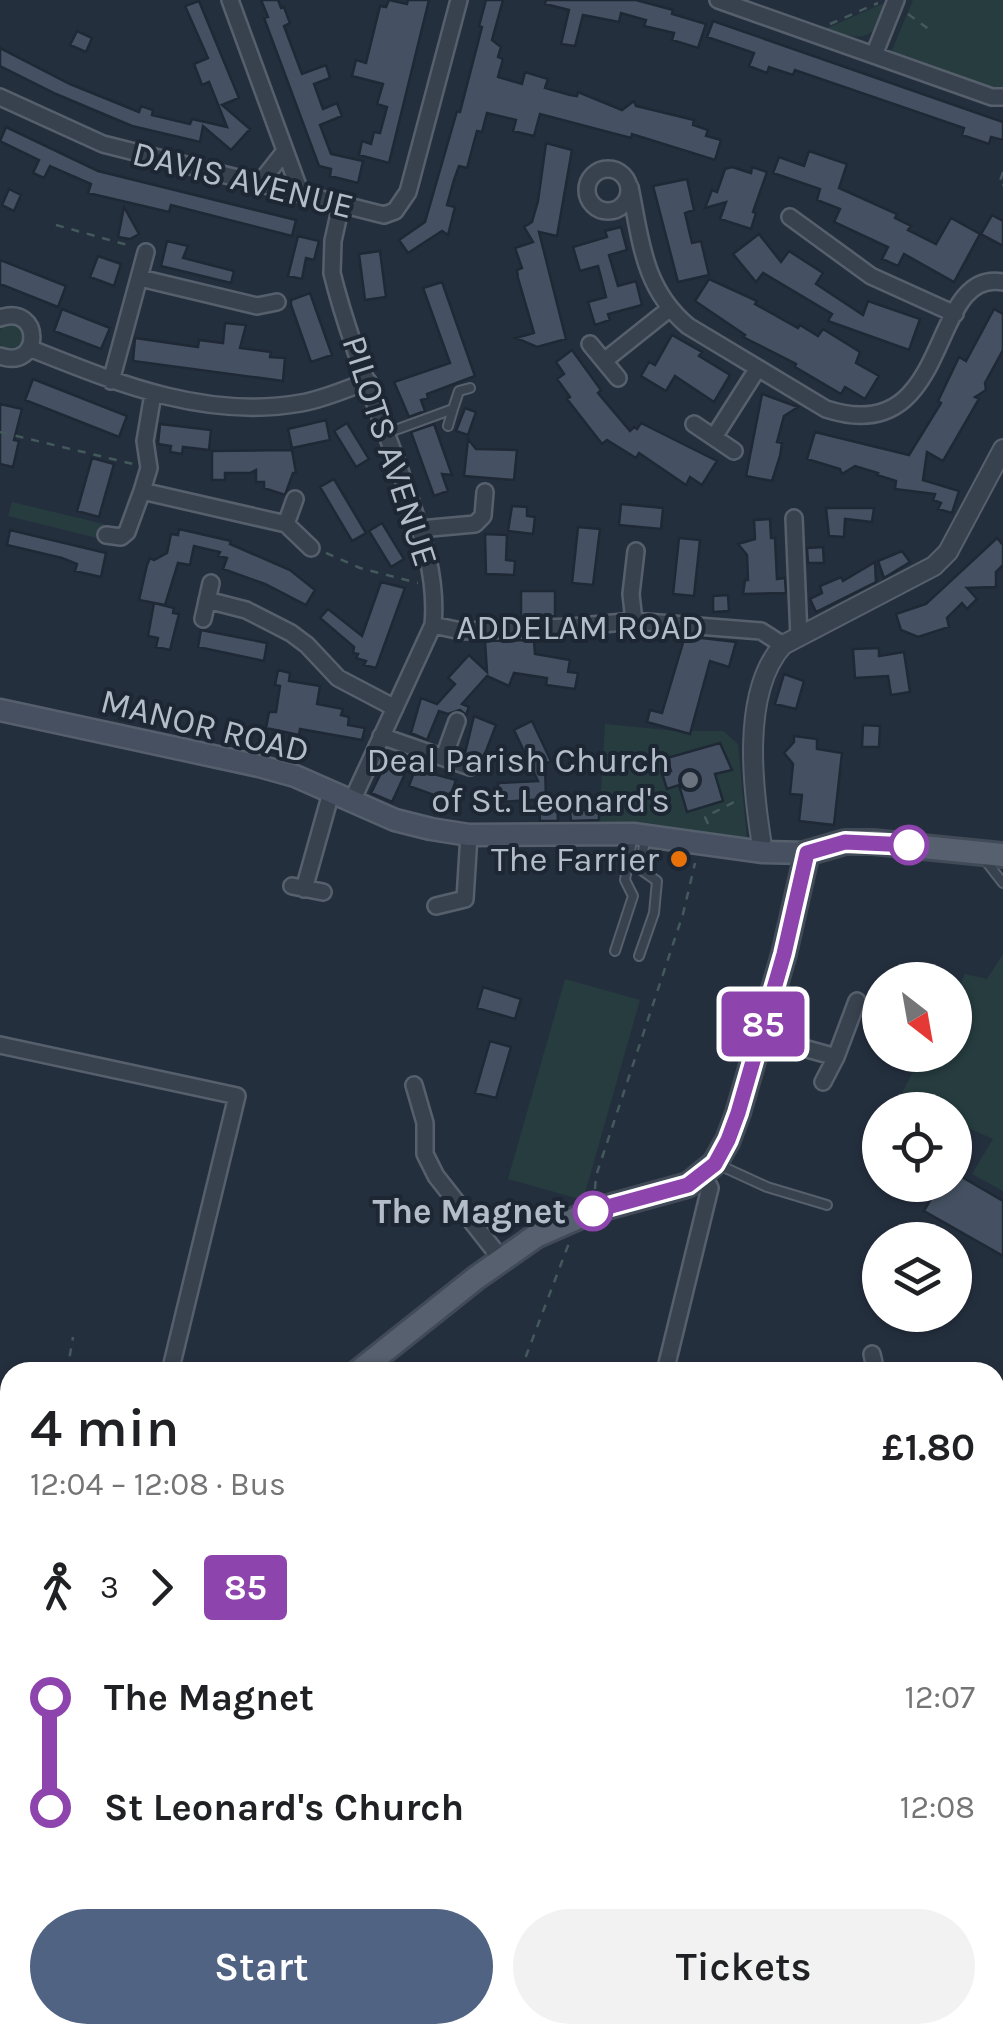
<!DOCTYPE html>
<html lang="en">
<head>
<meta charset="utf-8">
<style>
  body { margin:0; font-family:Karla,sans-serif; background:#f2f2f2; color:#202124; height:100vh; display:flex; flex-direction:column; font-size:38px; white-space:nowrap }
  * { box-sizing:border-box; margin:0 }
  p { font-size:32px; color:#757577 }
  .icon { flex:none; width:55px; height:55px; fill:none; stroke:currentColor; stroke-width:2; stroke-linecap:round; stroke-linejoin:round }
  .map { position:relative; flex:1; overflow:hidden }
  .drawer { position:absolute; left:0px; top:1362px; width:1005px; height:682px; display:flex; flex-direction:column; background:#fff; border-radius:30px 30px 0 0; box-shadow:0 2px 8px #0004 }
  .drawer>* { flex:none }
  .badge { padding:0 20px; border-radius:8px; font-size:35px; line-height:65px }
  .needle { width:65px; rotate:149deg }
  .buttons { position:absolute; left:862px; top:962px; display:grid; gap:20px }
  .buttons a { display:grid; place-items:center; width:110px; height:110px; border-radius:50%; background:#fff; box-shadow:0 2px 8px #0004; font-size:50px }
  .map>.badge { position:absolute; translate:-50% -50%; box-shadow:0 0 0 5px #fff }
  .legs { display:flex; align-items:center; gap:15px; height:110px; padding:0 30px; font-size:32px }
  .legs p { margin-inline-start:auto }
  .headline { display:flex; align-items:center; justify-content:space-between; height:170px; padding:0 30px }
  h1 { font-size:55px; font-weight:600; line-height:75px }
  .cta { display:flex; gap:20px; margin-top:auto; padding:20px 30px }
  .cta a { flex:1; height:115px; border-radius:60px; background:#506383; color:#fff; font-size:40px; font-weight:600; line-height:115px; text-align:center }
  .cta a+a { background:#f2f2f2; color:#202124 }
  ul { padding:0 30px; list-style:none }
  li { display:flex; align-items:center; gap:35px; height:110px; font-size:38px }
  li i { display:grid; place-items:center; width:15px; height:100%; margin:0 12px; background:currentColor }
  li i::after { content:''; width:25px; height:25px; margin:-12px; border:8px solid; border-radius:50%; background:#fff }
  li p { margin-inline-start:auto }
  li:first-child i { background:linear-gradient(#0000 50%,currentColor 0) }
  li:last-child i { background:linear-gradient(currentColor 50%,#0000 0) }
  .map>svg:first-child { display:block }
</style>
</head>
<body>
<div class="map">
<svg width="1003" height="2044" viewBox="0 0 1003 2044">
  <rect width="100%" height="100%" fill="#242f3e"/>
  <path fill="#32303f" d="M0 1893 10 1896V2035H124L120 2044H0Z"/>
  <path fill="#263c3f" d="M913 0H1003V93L931 65 896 57 892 50Z
    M882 4 887 6C871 44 862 40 825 29Z
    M-2 337a14 14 0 1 1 28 0a14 14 0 1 1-28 0Z
    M12 502 104 524 101 539 8 516Z
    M605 724 678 731H723L738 744 747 839 599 825Z
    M1003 954V1191L972 1174 993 1139 955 1122V1110H893L922 1055H955V994L965 974 987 979Z
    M565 979 640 1000 583 1200 508 1179Z"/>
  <path fill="#455162" stroke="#1f2835" stroke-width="2.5" d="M261 0H278L281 8 284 7 290 23 284 26 302 74 326 65 330 78 314 84 323 109 337 103 342 116 320 125 331 154 363 161 358 183 330 176 331 169 319 166 264 18 268 17Z
    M389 0 407 4 408 0H429L389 163 359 155 362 141 371 144 374 132 380 133 387 107 377 104 383 84 352 76 356 60 366 63 380 6 386 7Z
    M486 0H503L492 40 501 47 498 57 503 59 498 77 522 84 525 72 548 79 545 88 570 95 577 96 578 92 622 110 634 101 636 106 694 120 693 125 708 130 706 136 721 140 715 160 632 134 631 138 540 114 534 136 513 131 516 120 487 113 482 132 477 131 467 168 459 166 454 180 447 205 455 207 448 235 442 231 408 253 399 240 425 222 457 111 460 112 482 27 479 26Z
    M546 0H636L673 10 672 14 706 24 698 48 672 40 674 33 644 26 646 20 621 13 619 22 583 15 575 46 561 44 569 10 545 4Z
    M199 1 239 98 222 105 250 129 231 150 203 126 200 142 132 126 56 94 0 66V48L70 84 139 112 141 106 153 110 152 115 190 124 192 119 227 127 209 82 202 85 194 64 208 58 185 6Z
    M713 21 1003 122V140L991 137 989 144 962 135 964 128 795 70 793 75 769 67 767 73 749 66 754 53 707 37Z
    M77 31 92 38 86 52 70 45Z
    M6 127 98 171 296 220 292 236 171 205 169 212 88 193 91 184 50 166 44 178 33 173 39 160 0 141Z
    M546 143 572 150 557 236 539 232 566 339 537 347 516 338 534 333 518 278 517 270 522 268 515 248 533 242 524 227 532 222 538 201Z
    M809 151 847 164 839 188 897 214 895 218 911 226 908 230 936 244 951 218 980 234 954 282 904 254 898 266 882 259 888 247 834 222 840 209 817 200 820 189 773 173 779 157 804 166Z
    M732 167 751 173 752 167 767 172 753 212 756 213 751 229 720 219 726 202 705 208 712 190 717 192 725 169Z
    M687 179 694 210 685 213 692 243 701 241 709 275 678 282 653 186Z
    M9 189 21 195 14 211 2 205Z
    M124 207 139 234 130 239 118 237Z
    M992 215 1003 221V246L981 234Z
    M621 227 627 250 609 255 618 286 636 281 642 305 608 314 610 320 595 325 588 302 606 297 601 277 598 266 580 271 573 247 607 237 605 231Z
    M759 234 781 262 789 251 823 273 816 284 863 315 868 301 920 319 909 350 828 321 832 314 763 273 756 282 733 254Z
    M298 236 319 241 314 260 306 258 302 279 288 276Z
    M167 241 188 246 183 258 234 271 231 283 161 266Z
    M380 251 386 297 365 300 359 254Z
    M98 256 121 264 114 286 90 277Z
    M0 260 66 286 58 307 0 284Z
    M709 279 757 301 755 304 798 328 800 325 818 336 823 329 860 352 856 363 879 376 865 399 845 387 841 394 795 367 796 364 743 337 745 335 695 301Z
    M442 282 475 376 427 394 428 398 421 400 425 411 409 417 394 382 450 363 423 288Z
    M310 293 332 355 311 362 291 305V300Z
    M62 309 110 328 101 349 54 331Z
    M994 309 1003 314V350L985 383 986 390 975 397 979 399 943 461 927 452 923 480 959 491 952 513 938 509 941 503 933 500 935 494 895 489 896 481 877 475 878 473 855 466 842 474 840 469 807 459 815 432 909 455 941 403 938 401 959 357 966 361Z
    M225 323 246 325 240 348 271 352 270 357 285 358 283 381 133 361 135 338 198 347 199 340 223 343Z
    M672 335 702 352 699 356 730 375 714 402 675 376 666 391 641 376 649 362 655 365Z
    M572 350 601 390 598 393 630 431 634 427 637 429 641 423 717 461 702 485 690 477 686 485 639 453 636 458 607 440 602 444 567 399 570 397 557 379 564 374 556 362Z
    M33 379 127 416 119 437 25 400Z
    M762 394 798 407 784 416 777 442 782 443 780 456 772 481 746 476Z
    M0 404 22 409 14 440 19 441 13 467 0 464Z
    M465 408 476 412 468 435 456 431Z
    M326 420 330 440 292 448 288 429Z
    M347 423 369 459 356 467 334 431Z
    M160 424 211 430 209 450 183 447 182 454 170 452 171 446 158 444Z
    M434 424 452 475 442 474 448 491 434 496 411 432Z
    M468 439 476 449 517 450 514 480 464 476Z
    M292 450 296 473H293L285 495 264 488V482H256V470L250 473H225V480H212V451Z
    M92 458 114 464 99 517 77 511Z
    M334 479 366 533 352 541 320 487Z
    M621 504 663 508 661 529 619 525Z
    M512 506 527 507V516L535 517 533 534 508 531Z
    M826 508H874L872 522 845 519 844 537 829 536Z
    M770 519 771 538H775L777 579 785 578 786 593 743 594 745 580H748L747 555 738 544 755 539 754 520Z
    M382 523 404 559 391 567 369 531Z
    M578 527 600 529 593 585 572 583Z
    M179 529 231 541 230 544 290 570 315 590 306 605 265 584 223 569 227 558 218 556 220 552 194 546 190 565 178 563 165 605 139 600 147 565 150 558 154 560 167 553 171 534 178 535Z
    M10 530 106 553 101 577 75 571 77 564 62 558 7 545Z
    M485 534 507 535 506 560 515 561 514 575 486 574Z
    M679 538 700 540 694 596 673 594Z
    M997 538 1003 545V565L996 572V587L967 588 977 599 967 609 962 603 947 618 949 627 918 637 901 630 896 614 926 604Z
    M823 547 824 563H808L807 548Z
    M902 551 910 562 884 578 878 561Z
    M875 562 876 582 816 612 810 599 822 593 820 586 841 577 843 581Z
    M381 582 405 588 376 668 364 665 366 661 356 658 358 654 353 653 354 647 320 618 328 609 362 636Z
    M521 591H555V616L521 618Z
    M728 595 729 611 713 612V596Z
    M154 603 174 608 173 613 179 614 170 650 156 647 158 638 148 636Z
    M201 630 267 643 264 661 198 647Z
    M685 636 736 642 729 667 710 661 690 734 647 722 650 710 662 713Z
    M534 640 535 654 570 660 568 672 578 673 575 689 546 685 547 678 514 673 509 686 487 676 462 704 469 707 466 715 460 710 448 714 439 711 427 740 411 733 421 698 437 704 455 684 448 678 469 655 487 672 485 641Z
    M879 648V656L904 652 910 692 891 695 888 676 855 678 853 649Z
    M278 670 290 673 289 681 320 686 317 704 343 709 341 715 349 717 348 725 365 728 362 740 300 729 299 735 266 728 269 712H276L280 686 275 685Z
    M784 674 804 681 796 709 775 704Z
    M474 716 496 725 483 759 465 753Z
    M532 721 551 761 545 764 546 799 499 802 498 783 538 781 514 730Z
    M863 725 880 726 879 747H862Z
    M794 736 817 739V749L842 753 834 825 799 821 802 795 790 794 793 764 784 753 794 742Z
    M720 743 732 770 715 774 723 801 687 812 679 785 667 789 662 773 671 771 667 758Z
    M398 763 404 776 392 802 371 793 385 765Z
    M415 769 456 780 451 795 444 793 442 798 409 786Z
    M557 801 558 821H540L539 803Z
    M599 809V820L571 821 570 811Z
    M483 987 521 999 515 1019 477 1008Z
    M490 1041 511 1047 496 1098 475 1093Z
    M955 1173 1003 1201V1256L924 1211 939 1185H955Z"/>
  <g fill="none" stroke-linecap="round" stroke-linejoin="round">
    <defs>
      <path id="service" d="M448 426 453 409
        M387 433 453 409 459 391 470 388
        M982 856 1003 883
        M615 951 633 896 625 880 633 834
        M639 956 654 913 657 881 640 869 645 840
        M719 1165 767 1187 827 1205
        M0 2032 19 2040 20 2044"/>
      <path id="minor" d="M230 0 301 194
        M718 0 992 97H1003
        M874 55 896 0
        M0 97 103 144 384 215 395 211 408 192 459 0
        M587 190a21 21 0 1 1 42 0a21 21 0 1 1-42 0Z
        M259 184 285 151
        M630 187C641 241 643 288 688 326L826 409C955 451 926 267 1003 282
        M341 205 333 241 332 273C349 342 378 409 402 476 419 525 438 573 433 625L351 803
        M790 217 871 276 955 314
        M140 278 257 306 277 302
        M0 318C42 303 43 371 0 356
        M590 344 618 378
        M29 348C117 383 205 420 301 403 324 399 346 389 368 381
        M604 361 668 310
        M111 381 146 252
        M694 424 734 451
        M714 437 758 368
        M142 491 286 524 311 548
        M794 518 799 637
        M286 524 295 499
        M420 529 475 524 483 516 485 492
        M106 535 121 537 127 532 142 491 149 468 145 441 153 394
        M207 600 246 610 291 633 307 645 338 678 395 708
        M203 619 211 583
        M634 621 631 594 636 551
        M433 625 461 631 571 627 634 621 761 631 783 645
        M381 736 470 767
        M444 757 457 721
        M292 886 323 892
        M304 889 331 793
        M436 906 465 899 469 835
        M760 1036 836 1057 857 1001
        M0 1045 237 1096 170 1372
        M823 1082 836 1057
        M414 1085 425 1123V1154L436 1176 502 1260
        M872 1354 876 1372
        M665 1372 710 1188 703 1175
        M995 1437H1003
        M995 1648 1003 1653
        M0 1708 10 1720
        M995 1888 1003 1874
        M673 2035 693 2044
        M354 2044 359 2035
        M576 2044 581 2035
        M901 2044 907 2035"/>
      <path id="tertiary" d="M763 852C753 792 740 693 783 645L934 566 948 552 1003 449"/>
      <path id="secondary" d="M0 710 259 766 295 776 395 820 431 829 469 835 633 834 763 852 807 853"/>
      <path id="primary" d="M358 1372 476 1278 536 1236 593 1211 688 1185 715 1163 728 1140 738 1113 784 954 807 853 845 842H873L1003 855
        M0 1667 10 1659"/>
    </defs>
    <use href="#service" stroke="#565f6c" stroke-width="12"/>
    <use href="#minor" stroke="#565f6c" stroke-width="20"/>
    <use href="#tertiary" stroke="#565f6c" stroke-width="22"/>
    <use href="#secondary" stroke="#565f6c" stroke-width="25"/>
    <use href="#primary" stroke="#414a57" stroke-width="28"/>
    <path stroke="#44595c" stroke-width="2.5" stroke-dasharray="8 8" stroke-linecap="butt" d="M908 14 930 30
      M830 24 878 3
      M1003 172 999 184 1003 185
      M56 225 131 246
      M0 432 133 464
      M326 553 360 568 418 583
      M708 824 705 817 740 799
      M595 1189 596 1176 683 914 695 863
      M67 1372 73 1337
      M520 1372 569 1243
      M995 1957 1003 1960
      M228 2044 233 2035"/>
    <use href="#service" stroke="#38414e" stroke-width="8"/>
    <use href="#minor" stroke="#38414e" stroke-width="15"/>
    <use href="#tertiary" stroke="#38414e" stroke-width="18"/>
    <use href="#secondary" stroke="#465061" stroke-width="20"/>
    <use href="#primary" stroke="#56606e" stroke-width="22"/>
  </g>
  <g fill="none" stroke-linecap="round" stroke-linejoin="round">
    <defs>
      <path id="line-1" d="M593 1211 688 1185 715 1164 728 1140 738 1113 784 954 807 853 845 842 909 845"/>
    </defs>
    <use href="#line-1" stroke="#fff" stroke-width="22"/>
    <use href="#line-1" stroke="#8e44ad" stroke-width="15"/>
  </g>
  <circle fill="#6b7280" stroke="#1d2633" stroke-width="4" cx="690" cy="780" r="10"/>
  <g fill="#fff" stroke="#8e44ad" stroke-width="5">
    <circle cx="909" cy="845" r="18"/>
    <circle cx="593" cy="1211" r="18"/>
  </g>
  <circle fill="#e8710a" stroke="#1d2633" stroke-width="4" cx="679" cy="859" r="10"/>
  <g text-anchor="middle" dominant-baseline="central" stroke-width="8" stroke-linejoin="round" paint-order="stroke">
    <g font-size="35" fill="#b4bcc9" stroke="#1d2633">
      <text transform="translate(243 180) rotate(14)">DAVIS AVENUE</text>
      <text transform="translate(390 451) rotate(72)">PILOTS AVENUE</text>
      <text x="580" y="627">ADDELAM ROAD</text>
      <text transform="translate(205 726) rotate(14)">MANOR ROAD</text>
    </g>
    <g font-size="35" fill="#b4bcc9" stroke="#1d2633" text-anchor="end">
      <text x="670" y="760">Deal Parish Church<tspan x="670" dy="40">of St. Leonard's</tspan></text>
      <text x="659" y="859">The Farrier</text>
    </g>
    <g font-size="35" font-weight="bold" fill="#b4bcc9" stroke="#1d2633" text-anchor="end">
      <text x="566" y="1211">The Magnet</text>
    </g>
  </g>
</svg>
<div class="buttons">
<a><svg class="needle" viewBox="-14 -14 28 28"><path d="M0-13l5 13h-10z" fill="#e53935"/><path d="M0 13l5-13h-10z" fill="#757577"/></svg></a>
<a><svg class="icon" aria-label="locate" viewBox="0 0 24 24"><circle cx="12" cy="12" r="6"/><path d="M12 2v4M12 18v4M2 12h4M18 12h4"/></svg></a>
<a><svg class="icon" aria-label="layers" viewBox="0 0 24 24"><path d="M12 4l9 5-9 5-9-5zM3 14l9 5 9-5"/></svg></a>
</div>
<b class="badge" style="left:763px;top:1024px;background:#8e44ad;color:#fff">85</b>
<section class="drawer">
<div class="headline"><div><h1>4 min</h1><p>12:04 – 12:08 · Bus</p></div><b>£1.80</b></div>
<div class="legs"><svg class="icon" aria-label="walk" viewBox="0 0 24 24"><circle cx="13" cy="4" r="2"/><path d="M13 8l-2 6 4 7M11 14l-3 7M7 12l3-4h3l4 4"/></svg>3<svg class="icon" aria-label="forward" viewBox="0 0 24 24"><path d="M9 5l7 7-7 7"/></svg><b class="badge" style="background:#8e44ad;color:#fff">85</b></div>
<ul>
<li><i style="color:#8e44ad"></i><b>The Magnet</b><p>12:07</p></li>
<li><i style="color:#8e44ad"></i><b>St Leonard's Church</b><p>12:08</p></li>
</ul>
<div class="cta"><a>Start</a><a>Tickets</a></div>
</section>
</div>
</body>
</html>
